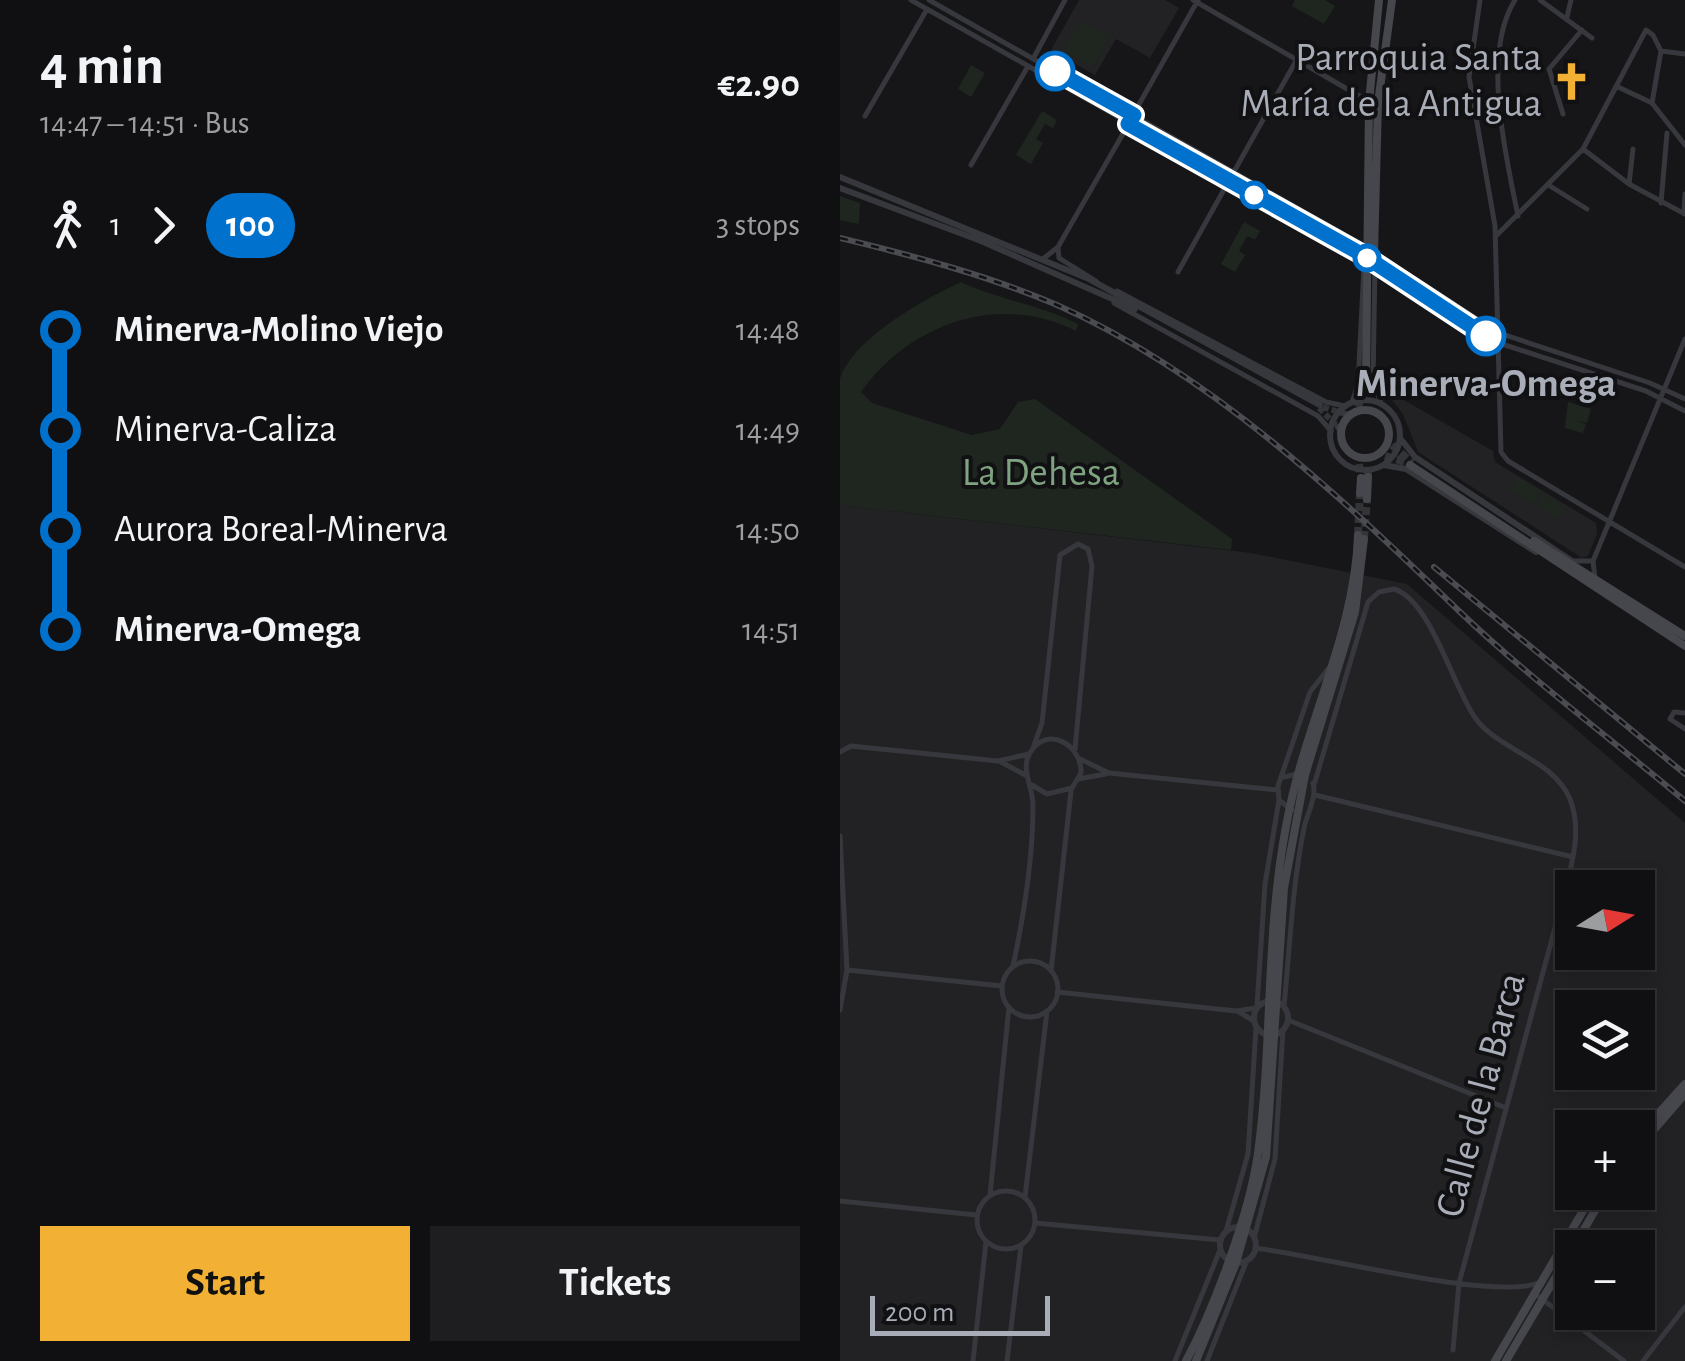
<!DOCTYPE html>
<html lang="en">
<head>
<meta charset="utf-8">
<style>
  body { margin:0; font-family:"Alegreya Sans",sans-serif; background:#1e1e20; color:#f1f3f6; height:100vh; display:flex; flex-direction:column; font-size:38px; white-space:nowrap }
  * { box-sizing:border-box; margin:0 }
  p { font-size:32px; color:#9c9d9f }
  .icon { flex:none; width:55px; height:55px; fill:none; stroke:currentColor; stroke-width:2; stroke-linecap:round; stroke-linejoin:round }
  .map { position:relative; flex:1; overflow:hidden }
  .details { display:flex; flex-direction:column; background:#101012; width:840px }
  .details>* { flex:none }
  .badge { padding:0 20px; border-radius:32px; font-size:35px; line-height:65px }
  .needle { width:65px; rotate:79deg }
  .controls { position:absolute; left:715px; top:870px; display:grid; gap:20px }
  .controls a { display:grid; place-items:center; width:100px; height:100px; border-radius:0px; background:#101012; box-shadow:0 5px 15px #0003,0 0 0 2px #303032; font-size:50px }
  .scale { position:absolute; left:30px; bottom:25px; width:180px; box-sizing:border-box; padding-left:10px; border:5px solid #a8adb8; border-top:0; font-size:28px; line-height:35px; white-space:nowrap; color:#a8adb8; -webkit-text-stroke:8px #111113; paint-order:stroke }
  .map>.badge { position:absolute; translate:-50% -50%; box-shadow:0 0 0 5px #fff }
  .legs { display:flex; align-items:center; gap:15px; height:110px; padding:0 40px; font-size:32px }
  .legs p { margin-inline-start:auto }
  .head { display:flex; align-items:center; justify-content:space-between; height:170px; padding:0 40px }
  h1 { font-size:55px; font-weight:700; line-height:75px }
  .cta { display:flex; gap:20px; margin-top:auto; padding:20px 40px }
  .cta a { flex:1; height:115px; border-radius:0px; background:#f2b134; color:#111; font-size:40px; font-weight:700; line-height:115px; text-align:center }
  .cta a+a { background:#1e1e20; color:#f1f3f6 }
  ul { padding:0 40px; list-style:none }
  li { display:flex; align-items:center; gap:35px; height:100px; font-size:38px }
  li i { display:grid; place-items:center; width:15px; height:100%; margin:0 12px; background:currentColor }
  li i::after { content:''; width:25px; height:25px; margin:-12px; border:8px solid; border-radius:50%; background:#101012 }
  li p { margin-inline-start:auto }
  li:first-child i { background:linear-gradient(#0000 50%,currentColor 0) }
  li:last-child i { background:linear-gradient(currentColor 50%,#0000 0) }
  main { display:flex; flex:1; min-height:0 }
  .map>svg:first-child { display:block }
</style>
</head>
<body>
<main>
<section class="details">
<div class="head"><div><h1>4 min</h1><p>14:47 – 14:51 · Bus</p></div><b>€2.90</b></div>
<div class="legs"><svg class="icon" aria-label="walk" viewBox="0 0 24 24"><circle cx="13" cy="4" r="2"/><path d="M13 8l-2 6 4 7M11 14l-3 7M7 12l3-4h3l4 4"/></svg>1<svg class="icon" aria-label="forward" viewBox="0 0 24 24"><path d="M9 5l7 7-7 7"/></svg><b class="badge" style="background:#0072ce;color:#fff">100</b><p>3 stops</p></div>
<ul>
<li><i style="color:#0072ce"></i><b>Minerva-Molino Viejo</b><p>14:48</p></li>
<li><i style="color:#0072ce"></i><span>Minerva-Caliza</span><p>14:49</p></li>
<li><i style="color:#0072ce"></i><span>Aurora Boreal-Minerva</span><p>14:50</p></li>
<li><i style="color:#0072ce"></i><b>Minerva-Omega</b><p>14:51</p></li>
</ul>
<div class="cta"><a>Start</a><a>Tickets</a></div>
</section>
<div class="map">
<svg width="845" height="1361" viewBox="0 0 845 1361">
  <rect width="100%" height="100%" fill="#161618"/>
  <path fill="#222225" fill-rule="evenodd" d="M239 0H325L339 8 310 58 276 39 255 75 211 50Z
    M543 388 653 451 655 462 756 523 757 534 748 556 742 558 578 452 563 414Z
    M0 505 411 553 567 584 845 823V1361H0ZM732 888H798V952H732ZM732 1008H798V1072H732ZM732 1128H798V1192H732ZM732 1248H798V1312H732Z"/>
  <path fill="#1e261f" d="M455 0H485L495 6 484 24 452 6Z
    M241 20 270 37 253 67 224 51Z
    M131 65 145 73 131 97 118 89Z
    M202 111 217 120 213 128 205 124 196 139 203 143 191 164 176 155Z
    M0 196 20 203 19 224 0 220Z
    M404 222 420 231 415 240 407 236 399 251 405 255 395 272 381 264Z
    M121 282C159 300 201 305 238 324L236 331C159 292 70 323 21 392L32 403 132 435 160 429 178 402 195 399 392 539 391 550 0 505C0 479 0 399 0 379 13 338 85 299 121 282Z
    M728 402 751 409 747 423 734 420 746 424 743 433 725 428Z
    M678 477 700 491 692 504 670 490Z
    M703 493 725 507 717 519 695 505Z"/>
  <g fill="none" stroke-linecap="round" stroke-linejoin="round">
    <path stroke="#333438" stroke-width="6" stroke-dasharray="6 3" stroke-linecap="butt" d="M483 407 505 414
      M479 408 498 427"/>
    <path stroke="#333438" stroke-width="8" stroke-dasharray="8 4" stroke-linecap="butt" d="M518 407 526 382
      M552 445 572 463
      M545 456 565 462
      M519 464 521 478
      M528 477V465
      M518 535 520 493
      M524 539 527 499"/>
    <path stroke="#37383d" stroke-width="5" d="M71 0 523 255 659 343 806 391 845 411
      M89 0 526 247
      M353 0 528 101
      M640 0 629 77 655 226 661 452 668 461 845 567
      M675 0C641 54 666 156 678 216
      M700 0 752 38
      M727 17 731 0
      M821 51 812 103 845 145
      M821 51 845 54
      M193 59 225 0
      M776 86 812 103
      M723 114 709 69 742 30
      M293 115 358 0
      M25 116 86 11
      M743 149 789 184 845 214
      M131 165 187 68
      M789 184 793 149
      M710 186 747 209
      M821 203 827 133
      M844 214 845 194
      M656 236 743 149 806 30 813 35 821 51
      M218 248 219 258 256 281
      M535 253 659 333 810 383 845 399
      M203 259 218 247 288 125
      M535 263 533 382 541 403
      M338 272 457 59
      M277 291 486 402 505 406
      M274 303 478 416 491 431
      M512 402 518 385 525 246
      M732 561H753
      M755 578 753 561 845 339
      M845 713 834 712 830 719 845 729
      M193 748 202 723 220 555 238 544 248 549 252 566 235 749
      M0 752 11 746 158 761 189 754
      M240 759 269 773 437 790
      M161 762 187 776
      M444 777 461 773
      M238 779 266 774
      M474 785 528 602 539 592 554 589C591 600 613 688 636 719 660 751 713 759 730 799 740 825 735 850 729 876L619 1283 613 1350
      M475 795 733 857
      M452 810 439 800 438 786 470 692 488 669
      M0 836 7 970 0 1010
      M162 989a28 28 0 1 1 56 0a28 28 0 1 1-56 0Z
      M173 966C184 915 193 857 193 805 193 787 180 768 190 753 207 724 242 745 241 773L232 788 207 794 192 785
      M7 970 162 986
      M211 971 231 791
      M217 992 396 1011 416 1008
      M417 1006 425 884 439 800
      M444 1006C450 947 452 887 464 828 467 813 477 798 473 783
      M399 1012 414 1021
      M448 1020 666 1108
      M137 1220a29 29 0 1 1 58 0a29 29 0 1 1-58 0Z
      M150 1195 169 1007
      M185 1197 207 1011
      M0 1201 136 1215
      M195 1223 380 1240
      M386 1231 408 1154 416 1028
      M414 1238 435 1159 443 1030
      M415 1248C476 1255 653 1301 698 1283
      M698 1296 784 1361
      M133 1361 146 1242
      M167 1361 181 1246
      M335 1361 380 1250
      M367 1361 407 1260
      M803 1361 845 1307"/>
    <path stroke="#37383d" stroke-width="6" d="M0 177 249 279 480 405
      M0 188 141 241 295 309
      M490 435a35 35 0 1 1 70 0a35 35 0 1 1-70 0Z
      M505 414 511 415
      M498 427 501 432
      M560 438 575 457 732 561
      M544 465 566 469 696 552
      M414 1018a17 17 0 1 1 34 0a17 17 0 1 1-34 0Z
      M380 1245a18 18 0 1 1 36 0a18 18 0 1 1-36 0Z"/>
    <path stroke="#45474d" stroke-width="8" d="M529 260 534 253 538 103 552 0
      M526 382 529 102 539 0
      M501 434a24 24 0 1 1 48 0a24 24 0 1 1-48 0Z
      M570 465 845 646
      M520 493 521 478
      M527 499 528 477
      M694 541 845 636
      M798 1136 845 1084
      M798 1148 845 1094
      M346 1361C374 1309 410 1212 418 1153 433 1043 425 933 447 821 465 724 515 633 518 535
      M356 1361 396 1263 426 1157 444 888 465 775 515 612 524 539
      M655 1361 754 1192
      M666 1361 766 1192"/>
    <defs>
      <path id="rail" d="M0 238C74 256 147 275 217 305 370 373 500 496 619 611 689 678 770 738 845 801
        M594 567 845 774"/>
    </defs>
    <use href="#rail" stroke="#4a4c52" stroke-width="6"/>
    <use href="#rail" stroke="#111113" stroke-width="2.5" stroke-dasharray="8" stroke-linecap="butt"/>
  </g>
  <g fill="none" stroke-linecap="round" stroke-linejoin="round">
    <defs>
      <path id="line-1" d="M215 71 294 115 288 124 523 255 646 336"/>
    </defs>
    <use href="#line-1" stroke="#fff" stroke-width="22"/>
    <use href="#line-1" stroke="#0072ce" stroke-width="15"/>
  </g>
  <defs>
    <symbol id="church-bare" viewBox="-9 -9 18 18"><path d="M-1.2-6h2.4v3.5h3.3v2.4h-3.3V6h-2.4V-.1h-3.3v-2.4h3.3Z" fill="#f2b134" stroke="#111113" stroke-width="2.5" paint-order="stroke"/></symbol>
  </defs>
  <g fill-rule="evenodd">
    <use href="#church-bare" x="704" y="54" width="55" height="55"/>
  </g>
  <g fill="#fff" stroke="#0072ce" stroke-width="5">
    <circle cx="215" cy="71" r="18"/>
    <circle cx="414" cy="195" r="12"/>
    <circle cx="527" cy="258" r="12"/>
    <circle cx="646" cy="336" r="18"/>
  </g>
  <g text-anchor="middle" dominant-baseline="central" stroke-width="8" stroke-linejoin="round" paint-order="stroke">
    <g font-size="40" fill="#a8adb8" stroke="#111113" text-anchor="end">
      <text x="702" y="58">Parroquia Santa<tspan x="702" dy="46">María de la Antigua</tspan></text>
    </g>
    <g font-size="40" font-weight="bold" fill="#a8adb8" stroke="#111113">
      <text x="646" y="384">Minerva-Omega</text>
    </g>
    <g font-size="40" fill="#7fa381" stroke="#111113">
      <text x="201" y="473">La Dehesa</text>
    </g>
    <g font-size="40" fill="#a8adb8" stroke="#111113">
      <text transform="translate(641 1095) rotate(-75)">Calle de la Barca</text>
    </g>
  </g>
</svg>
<div class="controls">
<a><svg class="needle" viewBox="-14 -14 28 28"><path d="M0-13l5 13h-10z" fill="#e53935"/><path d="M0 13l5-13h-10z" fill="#9c9d9f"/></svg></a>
<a><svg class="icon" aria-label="layers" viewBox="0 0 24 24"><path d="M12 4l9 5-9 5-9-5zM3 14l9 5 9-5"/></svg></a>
<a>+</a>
<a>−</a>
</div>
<div class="scale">200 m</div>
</div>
</main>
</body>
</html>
